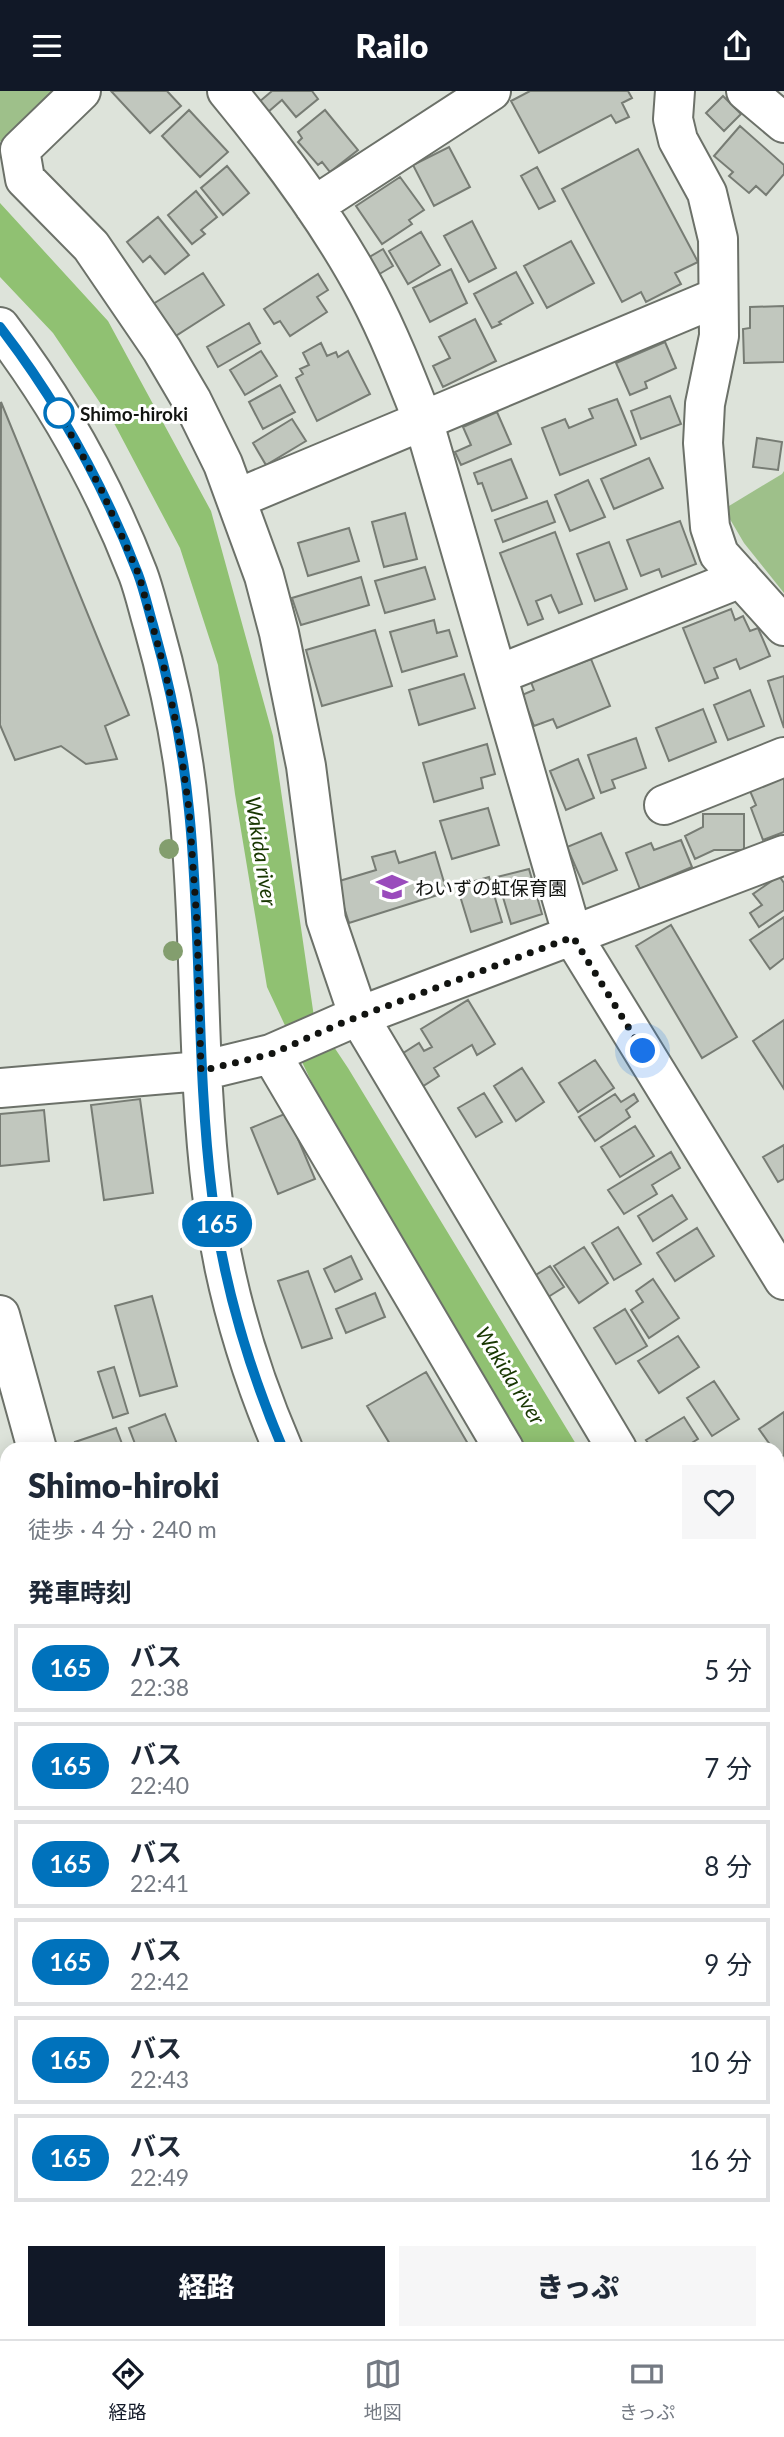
<!DOCTYPE html>
<html lang="ja">
<head>
<meta charset="utf-8">
<style>
  body { margin:0; font-family:Lato,"Noto Sans JP",sans-serif; background:#f6f6f7; color:#1f2937; height:100vh; display:flex; flex-direction:column; font-size:26px; white-space:nowrap }
  * { box-sizing:border-box; margin:0 }
  p { font-size:23px; color:#747a83 }
  .icon { flex:none; width:38px; height:38px; fill:none; stroke:currentColor; stroke-width:2; stroke-linecap:round; stroke-linejoin:round }
  .map { position:relative; flex:1; overflow:hidden }
  .side { position:absolute; left:0px; top:1351px; width:784px; height:898px; display:flex; flex-direction:column; background:#fff; border-radius:21px 21px 0 0; box-shadow:0 4px 18px #0003 }
  .side>* { flex:none }
  .badge { padding:0 14px; border-radius:23px; font-size:24px; line-height:46px }
  .you { position:absolute; width:35px; height:35px; margin:-18px; border:5px solid #fff; border-radius:50%; background:#1a73e8; box-shadow:0 0 0 10px #1a73e833 }
  .map>.badge { position:absolute; translate:-50% -50%; box-shadow:0 0 0 4px #fff }
  h2 { padding:0 28px; font-size:26px; line-height:63px }
  .round { display:grid; place-items:center; flex:none; width:74px; height:74px; border-radius:0px; background:#f6f6f7 }
  .overview { display:flex; align-items:center; justify-content:space-between; height:119px; padding:0 28px }
  h1 { font-size:33px; font-weight:800; line-height:52px }
  .action { display:flex; gap:14px; margin-top:auto; padding:14px 28px }
  .action a { flex:1; height:80px; border-radius:0px; background:#111827; color:#fff; font-size:28px; font-weight:800; line-height:80px; text-align:center }
  .action a+a { background:#f6f6f7; color:#1f2937 }
  ul { padding:0; list-style:none }
  li { display:flex; align-items:center; gap:21px; height:88px; margin:0 14px 10px; padding:0 14px; border:4px solid #e0e1e3; border-radius:0px }
  li div { flex:1 }
  li b { display:block; font-size:26px }
  li em { font-style:normal }
  li .badge { min-width:77px; font-weight:700; text-align:center }
  header { display:flex; justify-content:space-between; align-items:center; height:91px; padding:0 28px; background:#111827; color:#fff; font-size:32px; font-weight:800 }
  .tabs { display:flex; justify-content:space-around; align-items:center; height:98px; border-top:2px solid #e0e1e3; background:#fff; font-size:19px; color:#747a83 }
  .tabs a { display:grid; justify-items:center; gap:4px }
  .tabs .active { color:#111827 }
  .map>svg:first-child { display:block }
</style>
</head>
<body>
<header><svg class="icon" aria-label="menu" viewBox="0 0 24 24"><path d="M4 6h16M4 12h16M4 18h16"/></svg>Railo<svg class="icon" aria-label="share" viewBox="0 0 24 24"><path d="M12 15V3M7 8l5-5 5 5M5 13v7h14v-7"/></svg></header>
<div class="map">
<svg width="784" height="2248" viewBox="0 0 784 2248">
  <rect width="100%" height="100%" fill="#dde3da"/>
  <path fill="#9ec08a" d="M0 0H59L11 61 0 50Z
    M784 380V502L744 452 724 418 782 383Z"/>
  <path fill="#90c172" d="M0 112 108 230 211 420 273 645 314 926 348 977 579 1358H527L445 1229 311 990 267 896 235 703 218 574 180 457 115 334 53 242 0 186Z
    M777 1592 784 1594V1641L777 1638Z"/>
  <path fill="#c1c7be" stroke="#777c74" stroke-width="2" d="M111 0H167L181 15 150 42Z
    M272 0H312L318 8 296 26 282 9 268 21 259 11Z
    M530 0H628L632 7 622 12 629 26 616 32 611 24 539 62 511 10Z
    M723 5 741 23 724 40 706 22Z
    M189 19 228 61 200 86 162 45Z
    M325 19 358 59 330 81 322 71 318 74 298 51 302 47 298 41Z
    M740 35 784 74V83L766 104 756 95 749 102 729 85 733 81 714 65Z
    M449 56 470 96 434 115 413 74Z
    M638 58 698 171 675 182 681 193 646 211 641 201 622 211 562 98Z
    M227 75 249 102 223 124 201 97Z
    M537 76 555 110 539 118 521 85Z
    M400 86 424 119 409 129 412 133 382 153 356 115Z
    M196 100 217 126 201 139 205 143 192 153 168 124Z
    M158 126 189 164 165 183 150 165 143 171 127 151Z
    M472 130 496 177 469 191 444 145Z
    M421 141 440 174 408 193 389 160Z
    M571 150 594 192 547 217 524 175Z
    M383 158 393 175 376 185 366 168Z
    M451 178 467 212 430 231 413 197Z
    M516 181 533 212 499 231 501 233 492 237 474 203Z
    M203 182 224 214 174 246 153 213Z
    M318 183 328 199 317 206 327 221 290 245 280 230 274 233 264 218Z
    M784 215V271L744 272 743 238 750 237V216Z
    M475 228 496 270 443 296 433 275 450 267 439 246Z
    M249 232 260 252 218 276 207 256Z
    M665 251 676 277 645 291 647 297 630 304 616 272Z
    M321 252 327 265 336 261 338 266 348 260 370 303 317 330 296 287 303 283 300 278 309 274 303 262Z
    M261 260 277 285 245 304 230 279Z
    M280 294 295 321 263 338 249 311Z
    M670 305 681 333 641 348 631 320Z
    M617 308 636 354 560 384 542 337 565 328 569 337 593 327 589 318Z
    M1 311 129 624 105 635 117 668 86 673 61 655 15 669 0 634Z
    M497 321 511 353 461 374 455 361 471 354 463 336Z
    M292 328 306 350 266 374 253 352Z
    M757 347 782 351 778 379 753 376Z
    M649 367 663 397 614 418 601 388Z
    M511 368 527 407 492 420 482 392 478 393 474 382Z
    M588 389 605 426 570 440 555 404Z
    M547 410 555 431 503 451 495 429Z
    M405 422 417 468 384 476 372 431Z
    M680 430 696 473 662 486 659 478 641 485 627 449Z
    M349 437 359 470 308 485 298 452Z
    M555 441 582 513 559 522 551 504 536 510 543 528 528 534 500 462Z
    M609 451 627 498 595 510 577 463Z
    M425 476 435 508 385 522 375 490Z
    M361 486 369 514 301 534 292 507Z
    M731 518 735 529 743 525 750 540 758 537 770 565 740 578 736 568 714 577 718 587 705 592 683 537Z
    M434 529 437 542 449 539 457 565 402 581 390 541Z
    M375 539 392 595 322 615 306 559Z
    M591 568 610 615 557 637 553 628 534 635 522 604 534 599 531 591Z
    M464 583 475 617 419 634 409 599Z
    M784 585V637L768 590Z
    M750 599 764 635 728 649 714 614Z
    M703 618 716 651 669 670 656 637Z
    M636 647 646 677 612 689 615 697 601 702 588 664Z
    M487 653 495 683 481 687 483 697 434 711 423 672Z
    M578 668 594 707 566 719 550 680Z
    M784 686V741L763 749 751 717 756 714 750 700Z
    M488 717 499 754 452 768 440 730Z
    M703 723H744V759H714L695 768 685 745 703 736Z
    M601 742 617 779 583 793 567 756Z
    M681 749 692 776 640 798 626 762 651 752 654 759Z
    M395 760 399 772 435 761 447 801 349 832 336 791 376 779 372 766Z
    M529 778 542 823 511 833 497 786Z
    M779 785 784 792V819L759 836 750 822 762 814 753 803Z
    M489 786 502 831 471 841 457 795Z
    M784 826V867L770 878 750 849Z
    M671 834 737 946 702 967 636 855Z
    M468 909 495 953 477 964 472 954 434 977 439 985 417 999 397 966 419 952 424 960 432 956 421 938Z
    M784 929V998L753 950Z
    M595 969 614 997 578 1021 559 992Z
    M522 977 544 1011 516 1030 494 995Z
    M484 1002 502 1031 476 1046 458 1017Z
    M615 1003 621 1011 634 1003 638 1010 626 1019 630 1026 595 1050 579 1026Z
    M140 1008 153 1102 104 1109 91 1014Z
    M44 1019 49 1070 0 1075V1023Z
    M287 1022 315 1088 278 1103 251 1037Z
    M635 1035 654 1065 620 1086 601 1056Z
    M784 1054V1088L778 1091 763 1066Z
    M671 1061 680 1077 652 1094 657 1103 624 1123 608 1099Z
    M672 1104 687 1128 653 1150 638 1125Z
    M618 1136 641 1173 614 1189 592 1152Z
    M697 1137 714 1165 675 1190 657 1162Z
    M584 1156 608 1192 579 1212 554 1175Z
    M351 1165 362 1188 335 1201 324 1178Z
    M550 1175 564 1196 545 1208 531 1187Z
    M308 1180 332 1247 302 1257 278 1190Z
    M653 1188 679 1227 649 1247 631 1219 643 1211 636 1200Z
    M375 1202 385 1226 346 1242 336 1218Z
    M152 1205 177 1295 140 1305 115 1215Z
    M625 1218 647 1255 616 1273 594 1237Z
    M678 1245 699 1276 659 1302 638 1270Z
    M114 1276 128 1322 113 1327 98 1281Z
    M426 1281 471 1358H393L367 1315Z
    M714 1290 739 1328 712 1345 687 1307Z
    M784 1321V1364L780 1367 777 1358H773L759 1338Z
    M165 1323 179 1358H137L129 1337Z
    M684 1326 698 1348 682 1358H652L646 1349Z
    M116 1337 124 1358H77L75 1351Z
    M784 1432V1466L777 1470V1436Z
    M7 1502V1561L0 1564V1505Z
    M0 1744 7 1754V1789L0 1794Z
    M784 2131V2172L777 2164V2137Z
    M784 2227V2248H763L769 2242H777V2234Z
    M416 2242H497L506 2248H425Z
    M579 2242H601L606 2248H572Z"/>
  <g fill="none" stroke-linecap="round" stroke-linejoin="round">
    <defs>
      <path id="minor" d="M81 0 20 59 25 88 91 155 162 259 192 310 223 373 264 485 279 542 306 675 326 829 359 926 617 1358
        M227 0C279 63 330 131 368 203 390 245 407 289 424 332L573 846 784 1189
        M675 0 673 28 678 49 707 102 718 148 719 245 705 313 703 352 710 436 719 463 784 535
        M746 0 784 32
        M314 115 491 0
        M0 236C57 311 104 395 138 483 144 499 148 517 153 534 170 594 183 657 189 719 202 847 196 975 212 1103 223 1191 248 1277 283 1358
        M236 408 718 206
        M497 584 741 487
        M664 714 784 666
        M271 963 504 1358
        M0 997 201 980 271 963 344 931 784 764
        M0 1224 37 1358
        M777 1554 784 1558
        M777 1660 784 1661
        M0 1701 7 1712
        M0 1829 7 1826
        M777 1974 784 1982
        M0 2139 7 2140
        M623 2242 629 2248
        M263 2248 264 2242"/>
    </defs>
    <use href="#minor" stroke="#6c7169" stroke-width="42"/>
    <use href="#minor" stroke="#fff" stroke-width="38"/>
  </g>
  <g fill="#839e6e">
    <circle cx="169" cy="758" r="10"/>
    <circle cx="173" cy="860" r="10"/>
  </g>
  <g fill="none" stroke-linecap="round" stroke-linejoin="round">
    <defs>
      <path id="line" d="M0 236C57 310 104 395 138 483 144 499 148 517 153 534 170 594 183 657 189 719 202 847 196 975 212 1103 223 1191 248 1276 283 1358"/>
    </defs>
    <use href="#line" stroke="#fff" stroke-width="16"/>
    <use href="#line" stroke="#0072bc" stroke-width="10"/>
    <path stroke="#121411" stroke-width="7" stroke-dasharray="0 12.6" d="M59 322 101 398 139 484 166 584 179 647 189 718 197 832 201 980 271 963 344 931 573 846 643 960"/>
  </g>
  <defs>
    <symbol id="school-bare" viewBox="-9 -9 18 18"><path d="M0-5L7-2L0 1L-7-2ZM-4 1L0 2.5L4 1V4Q0 6-4 4Z" fill="#9a4bbc" stroke="#fff" stroke-width="2.5" paint-order="stroke"/></symbol>
  </defs>
  <g fill-rule="evenodd">
    <use href="#school-bare" x="370" y="774" width="44" height="44"/>
  </g>
  <circle fill="#fff" stroke="#0072bc" stroke-width="3.5" cx="59" cy="322" r="14"/>
  <g text-anchor="middle" dominant-baseline="central" stroke-width="6" stroke-linejoin="round" paint-order="stroke">
    <g font-size="19" font-weight="bold" fill="#121411" stroke="#fff" text-anchor="start">
      <text x="80" y="322">Shimo-hiroki</text>
    </g>
    <g font-size="19" fill="#121411" stroke="#fff" text-anchor="start">
      <text x="415" y="796">わいずの虹保育園</text>
    </g>
    <g font-size="21" font-style="italic" fill="#173600" stroke="#fff">
      <text transform="translate(262 760) rotate(81)">Wakida river</text>
      <text transform="translate(511 1284) rotate(58)">Wakida river</text>
    </g>
  </g>
</svg>
<div class="you" style="left:643px;top:960px"></div>
<b class="badge" style="left:217px;top:1133px;background:#0072bc;color:#fff">165</b>
<section class="side">
<div class="overview"><div><h1>Shimo-hiroki</h1><p>徒歩 · 4 分 · 240 m</p></div><a class="round"><svg class="icon" aria-label="heart" viewBox="0 0 24 24"><path d="M12 20l-8-8c-3-5 5-10 8-4 3-6 11-1 8 4z"/></svg></a></div>
<h2>発車時刻</h2>
<ul>
<li><span class="badge" style="background:#0072bc;color:#fff">165</span><div><b>バス</b><p>22:38</p></div><em>5 分</em></li>
<li><span class="badge" style="background:#0072bc;color:#fff">165</span><div><b>バス</b><p>22:40</p></div><em>7 分</em></li>
<li><span class="badge" style="background:#0072bc;color:#fff">165</span><div><b>バス</b><p>22:41</p></div><em>8 分</em></li>
<li><span class="badge" style="background:#0072bc;color:#fff">165</span><div><b>バス</b><p>22:42</p></div><em>9 分</em></li>
<li><span class="badge" style="background:#0072bc;color:#fff">165</span><div><b>バス</b><p>22:43</p></div><em>10 分</em></li>
<li><span class="badge" style="background:#0072bc;color:#fff">165</span><div><b>バス</b><p>22:49</p></div><em>16 分</em></li>
</ul>
<div class="action"><a>経路</a><a>きっぷ</a></div>
</section>
</div>
<nav class="tabs">
<a class="active"><svg class="icon" aria-label="directions" viewBox="0 0 24 24"><path d="M12 3l9 9-9 9-9-9zM9 14v-3h6M13 9l2 2-2 2"/></svg>経路</a>
<a><svg class="icon" aria-label="map" viewBox="0 0 24 24"><path d="M3 6l6-2 6 2 6-2v14l-6 2-6-2-6 2zM9 4v14M15 6v14"/></svg>地図</a>
<a><svg class="icon" aria-label="tickets" viewBox="0 0 24 24"><path d="M3 7h18v10H3zM15 7v10"/></svg>きっぷ</a>
</nav>
</body>
</html>
